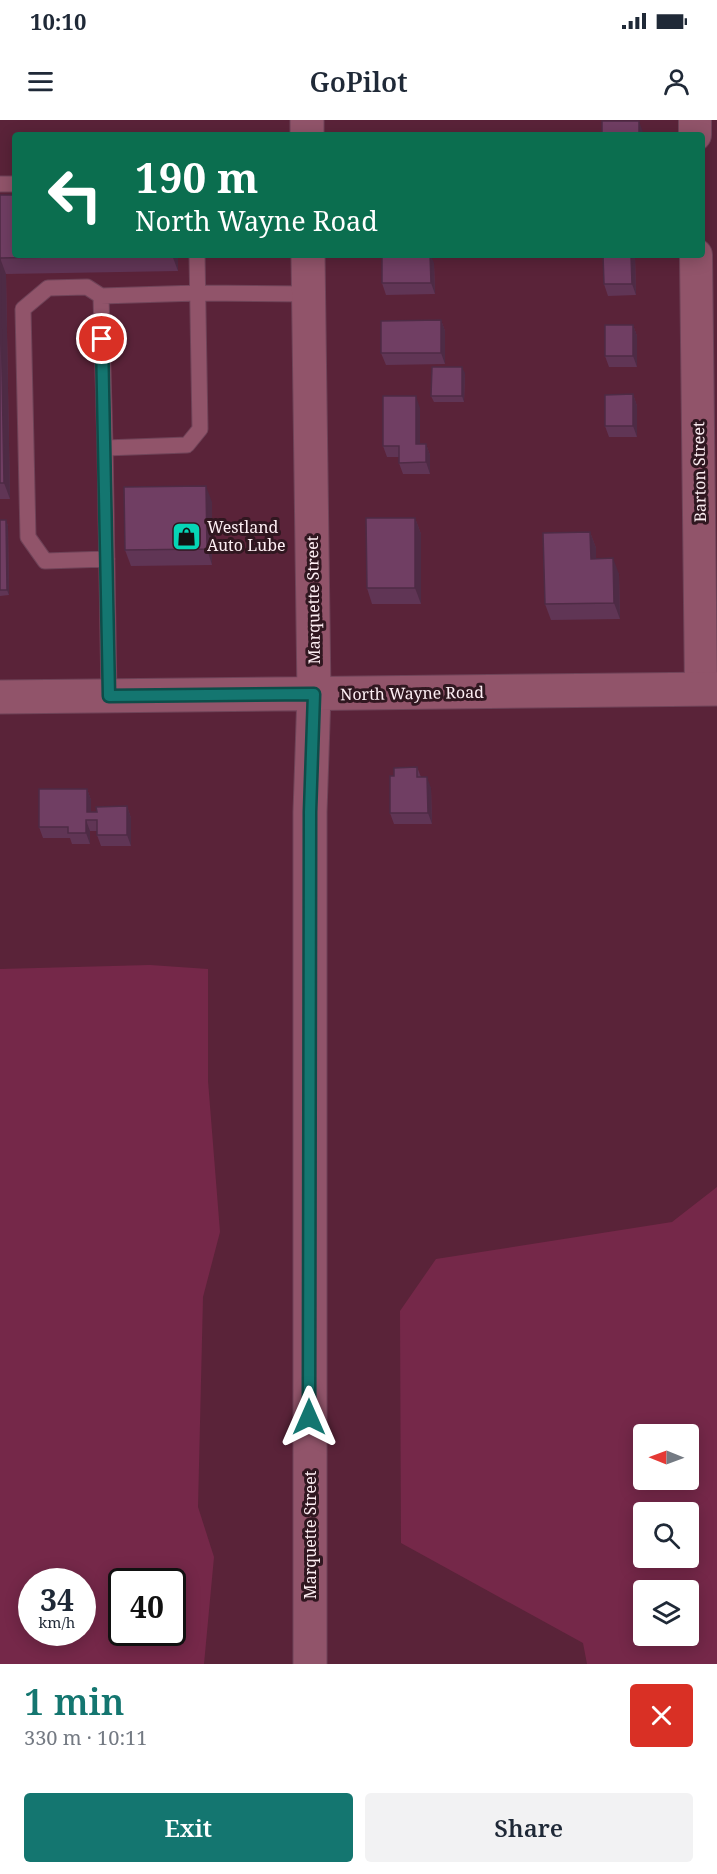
<!DOCTYPE html>
<html lang="en">
<head>
<meta charset="utf-8">
<style>
	:root { --surface:#fff; --page:#f2f2f3; --text:#1f2937; --muted:#747a83; --accent:#147670 }
	body { margin:0; font-family:"Noto Serif",serif; background:var(--page); color:var(--text); height:100vh; display:flex; flex-direction:column; font-size:22px; white-space:nowrap }
	* { box-sizing:border-box; margin:0 }
	p { font-size:20px; color:var(--muted) }
	.icon { flex:none; width:33px; height:33px; fill:none; stroke:currentColor; stroke-width:2; stroke-linecap:round; stroke-linejoin:round }
	.map { position:relative; height:1544px; overflow:hidden }
	.sheet { display:flex; flex-direction:column; background:var(--surface); flex:1 }
	.sheet>* { flex:none }
	.hud { position:absolute; left:12px; top:12px; width:693px; height:126px; border-radius:6px; box-shadow:0 3px 15px #0003; background:#0b6e4f; color:#fff; overflow:hidden }
	.needle { width:39px; rotate:271deg }
	.tools { position:absolute; left:633px; top:1304px; display:grid; gap:12px }
	.tools a { display:grid; place-items:center; width:66px; height:66px; border-radius:6px; background:var(--surface); box-shadow:0 3px 15px #0003; font-size:30px }
	.speed { position:absolute; left:18px; top:1448px; display:flex; gap:12px; font-size:30px; font-weight:700; text-align:center }
	.speed>* { display:grid; place-content:center; width:78px; height:78px; border-radius:50%; background:var(--surface); box-shadow:0 3px 15px #0003; line-height:1 }
	.speed small { font-size:15px; font-weight:400 }
	.speed .limit { border:3px solid #111; border-radius:9px; background:#fff; color:#111 }
	.pin { position:absolute; display:grid; place-items:center; width:51px; height:51px; color:#fff; margin:-26px; border:3px solid #fff; border-radius:50%; box-shadow:0 2px 6px #0007 }
	.me { position:absolute; width:66px; margin:-33px; rotate:0deg; stroke-linejoin:round; filter:drop-shadow(0 0 4px #0008) }
	.turn { display:flex; align-items:center; gap:21px; height:126px; padding:0 24px; font-size:27px }
	.turn .icon { width:78px; height:78px; stroke-width:2.5 }
	.turn b { display:block; font-size:42px; line-height:51px }
	.round { display:grid; place-items:center; flex:none; width:63px; height:63px; border-radius:6px; background:var(--page) }
	.overview { display:flex; align-items:center; justify-content:space-between; height:102px; padding:0 24px }
	h1 { font-size:36px; font-weight:600; line-height:45px; color:var(--accent) }
	.primary-button { display:flex; gap:12px; margin-top:auto; padding:12px 24px }
	.primary-button a { flex:1; height:69px; border-radius:6px; background:var(--accent); color:#fff; font-size:24px; font-weight:600; line-height:69px; text-align:center }
	.primary-button a+a { background:var(--page); color:var(--text) }
	.status { display:flex; justify-content:space-between; align-items:center; height:42px; padding:0 30px; background:var(--surface); direction:ltr }
	.status svg { height:16px; fill:currentColor }
	header { display:flex; justify-content:space-between; align-items:center; height:78px; padding:0 24px; background:var(--surface); font-size:27px; font-weight:600 }
	.map>svg:first-child { display:block }
</style>
</head>
<body>
<div class="status"><b>10:10</b><svg viewBox="0 0 49 12"><path d="M0 12V9h3v3zM5 12V6h3v6zM10 12V3h3v9zM15 12V0h3v12zM26 1h20v11H26zM47 4h2v5h-2z"/></svg></div>
<header><svg class="icon" aria-label="menu" viewBox="0 0 24 24"><path d="M4 6h16M4 12h16M4 18h16"/></svg>GoPilot<svg class="icon" aria-label="person" viewBox="0 0 24 24"><circle cx="12" cy="8" r="4"/><path d="M4 21q1-7 8-7t8 7"/></svg></header>
<div class="map">
<svg width="717" height="1544" viewBox="0 0 717 1544">
	<rect width="100%" height="100%" fill="#5a2339"/>
	<path fill="#752849" fill-rule="evenodd" d="M150,845L208,849V961L220,1112L203,1177L198,1387L214,1437L204,1544H0V849ZM32,1461H82V1512H32ZM122,1461H172V1512H122Z
		M717,1067V1544H587L583,1523L401,1423L400,1191L436,1139L672,1102ZM644,1314H688V1359H644ZM644,1392H688V1437H644ZM644,1470H688V1515H644Z"/>
	<g fill="none" stroke-linecap="round" stroke-linejoin="round">
		<defs>
			<path id="lane" d="M0,64H15
				M101,176L198,173L309,174
				M105,328L101,176L87,167L48,168L23,189L28,417L45,441L107,439
				M109,576L105,328L187,325L200,309L197,135"/>
			<path id="street" d="M695,0V15
				M696,135L701,569"/>
			<path id="secondary" d="M307,0V15
				M308,135L314,574L310,692V1544
				M0,577L717,569"/>
		</defs>
		<use href="#lane" stroke="#6f4358" stroke-width="17"/>
		<use href="#street" stroke="#6f4358" stroke-width="34"/>
		<use href="#secondary" stroke="#6f4358" stroke-width="35"/>
		<use href="#lane" stroke="#91546a" stroke-width="15"/>
		<use href="#street" stroke="#91546a" stroke-width="32"/>
		<use href="#secondary" stroke="#91546a" stroke-width="33"/>
	</g>
	<path fill="#603555" d="M0,75L178,135V151L6,154L10,379H0Z
		M635,135L636,175L608,176L604,164Z
		M434,143L435,174L386,175L382,163Z
		M441,200L445,211V244L386,245L381,233Z
		M633,205L637,216V247H609L605,236Z
		M465,253L464,282H434L431,276Z
		M633,274L637,286V317H609L605,306Z
		M420,288V324H426L430,335V354H403L399,343V337H387L383,326Z
		M212,382V445L131,446L125,430Z
		M415,398L421,414V484H372L367,468Z
		M0,400H6L8,406L9,475L0,476Z
		M590,412L596,428V438L619,454L620,499L551,500L545,484Z
		M417,647L421,657L431,668L432,704H394L390,693L394,656Z
		M87,669L91,680V692H97L127,686L131,698V726H101L97,715V711H90V724H72L70,718H43L39,707Z"/>
	<path fill="#4e2b45" d="M639,1L643,12V15H639Z
		M172,135H178V151Z
		M430,135H431L434,143L435,174L431,163Z
		M631,135H635L636,175L632,164Z
		M0,138L6,154L10,379L4,363Z
		M441,200L445,211V244L441,233Z
		M633,205L637,216V247L633,236Z
		M462,247L465,253L464,282L462,276Z
		M633,274L637,286V317L633,306Z
		M416,276L420,288V336L416,324Z
		M426,324L430,335V354L426,342Z
		M206,366L212,382V445L207,429Z
		M415,398L421,414V484L415,468Z
		M6,400L8,406L9,475L7,470Z
		M590,412L596,428V455L591,439Z
		M613,438L619,454L620,499L614,483Z
		M427,657L431,668L432,704L428,693Z
		M87,669L91,680V700L87,692Z
		M127,686L131,698V726L127,715Z
		M86,700L90,711V724L86,713Z"/>
	<path fill="#703e63" stroke="#4e2b45" stroke-width="1.5" d="M602,1H639V15H602Z
		M0,75H15V135H172L0,138L4,363H0Z
		M382,135H430L431,163H382Z
		M603,135H631L632,164H604Z
		M441,200V233H381V201Z
		M605,205H633V236H605Z
		M432,247H462V276H431Z
		M633,274V306H605V275Z
		M383,276H416V324H426V342L399,343V326H383Z
		M206,366L207,429L125,430L124,367Z
		M366,398H415V468H367Z
		M0,400H6L7,470H0Z
		M590,412L591,439L613,438L614,483L545,484L543,413Z
		M417,647V657H427L428,693H390V656H394V648Z
		M39,669H87V692H97L96,687L127,686V715H97V700H86V713H68V707H39Z"/>
	<g fill="none" stroke-linecap="round" stroke-linejoin="round">
		<defs>
			<path id="route" d="M102,219L109,576L314,574L310,692L309,1297"/>
		</defs>
		<use href="#route" stroke="#0d4d49" stroke-width="15"/>
		<use href="#route" stroke="#147670" stroke-width="10"/>
	</g>
	<defs>
		<symbol id="shop-square" viewBox="-11 -11 22 22"><rect x="-9" y="-9" width="18" height="18" rx="4" fill="#06d5b6" stroke="#301720"/><path d="M-5-2.5h2.3a2.7 3.5 0 0 1 5.4 0H5L5.5 6h-11ZM-1.5-2.5h3a1.5 2.3 0 0 0-3 0Z" fill="#111"/></symbol>
	</defs>
	<g fill-rule="evenodd">
		<use href="#shop-square" x="170" y="400" width="33" height="33"/>
	</g>
	<g text-anchor="middle" dominant-baseline="central" stroke-width="6" stroke-linejoin="round" paint-order="stroke">
		<g font-size="16" fill="#fdeef3" stroke="#301720">
			<text transform="translate(699 352) rotate(-91)">Barton Street</text>
			<text transform="translate(313 480) rotate(-91)">Marquette Street</text>
			<text transform="translate(412 573) rotate(-1)">North Wayne Road</text>
			<text transform="translate(310 1415) rotate(-90)">Marquette Street</text>
		</g>
		<g font-size="16" fill="#fdeef3" stroke="#301720" text-anchor="start">
			<text x="207" y="407">Westland<tspan x="207" dy="18">Auto Lube</tspan></text>
		</g>
	</g>
</svg>
<div class="tools">
<a><svg class="needle" viewBox="-14 -14 28 28"><path d="M0-13l5 13h-10z" fill="#e53935"/><path d="M0 13l5-13h-10z" fill="#747a83"/></svg></a>
<a><svg class="icon" aria-label="search" viewBox="0 0 24 24"><circle cx="10" cy="10" r="6"/><path d="M15 15l6 6"/></svg></a>
<a><svg class="icon" aria-label="layers" viewBox="0 0 24 24"><path d="M12 4l9 5-9 5-9-5zM3 14l9 5 9-5"/></svg></a>
</div>
<div class="speed"><div>34<small>km/h</small></div><div class="limit">40</div></div>
<div class="pin" style="left:102px;top:219px;background:#d93025"><svg class="icon" aria-label="arrive" viewBox="0 0 24 24"><path d="M6 21V4h12l-3 4 3 4H6"/></svg></div>
<svg class="me" style="left:309px;top:1297px" viewBox="-20 -20 40 40"><path d="M0-17L14 15 0 8-14 15z" fill="#147670" stroke="#fff" stroke-width="4"/></svg>
<div class="hud">
<div class="turn"><svg class="icon" aria-label="left" viewBox="0 0 24 24"><path d="M17 20v-9H6M10 6l-5 5 5 5"/></svg><div><b>190 m</b>North Wayne Road</div></div>
</div>
</div>
<section class="sheet">
<div class="overview"><div><h1>1 min</h1><p>330 m · 10:11</p></div><a class="round" style="background:#d93025;color:#fff"><svg class="icon" aria-label="close" viewBox="0 0 24 24"><path d="M6 6l12 12M18 6L6 18"/></svg></a></div>
<div class="primary-button"><a>Exit</a><a>Share</a></div>
</section>
</body>
</html>
